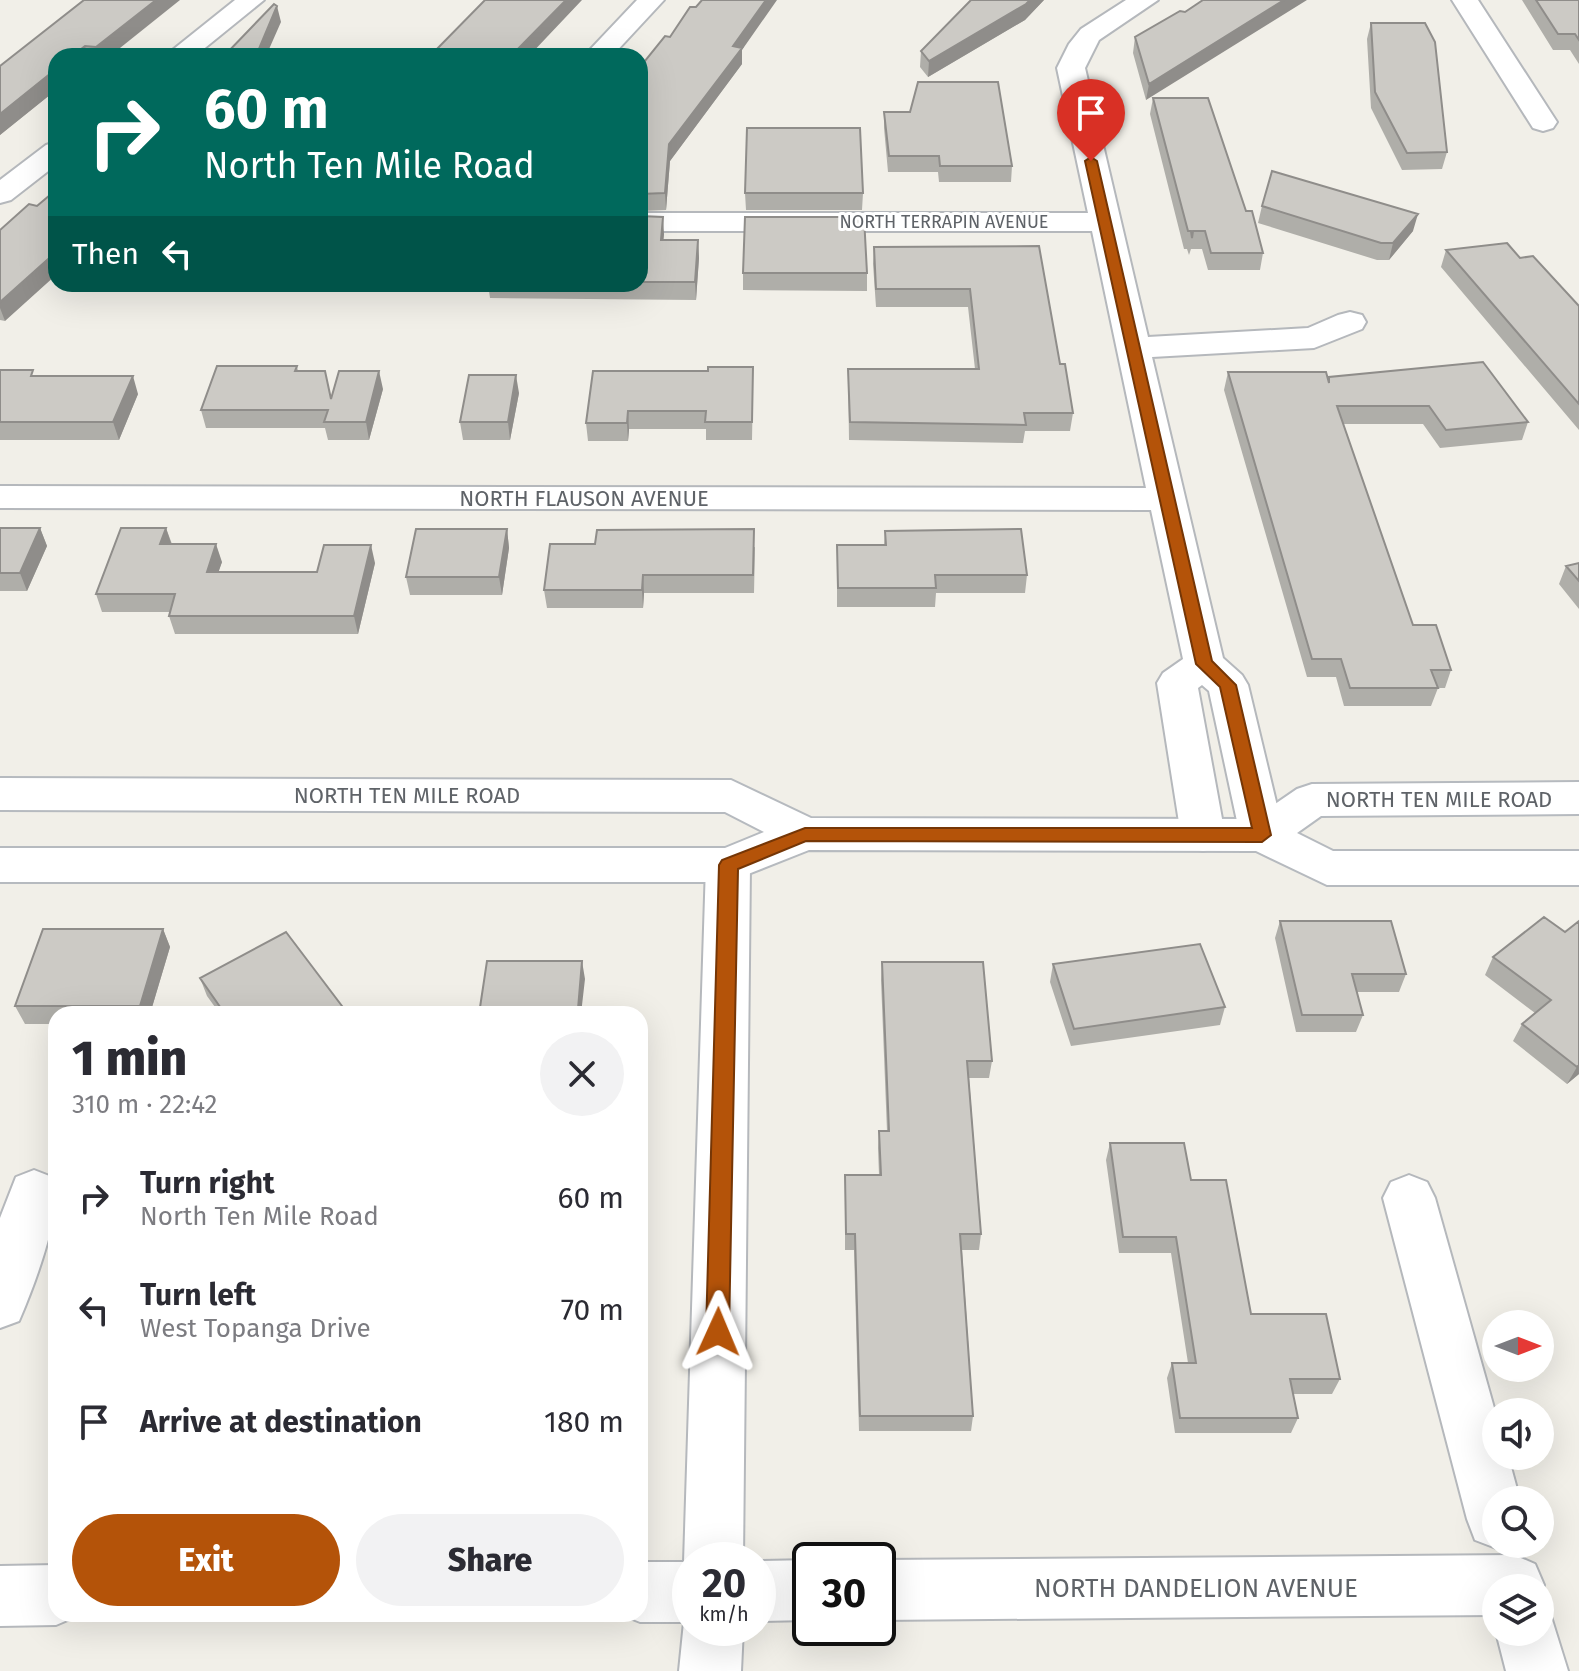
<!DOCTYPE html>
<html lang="en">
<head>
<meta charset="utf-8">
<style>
	:root { --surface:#fff; --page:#f2f2f3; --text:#2b2b33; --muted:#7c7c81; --accent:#b45309 }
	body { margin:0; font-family:"Fira Sans",sans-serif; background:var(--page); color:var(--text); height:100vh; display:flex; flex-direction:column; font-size:30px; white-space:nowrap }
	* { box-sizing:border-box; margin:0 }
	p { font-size:26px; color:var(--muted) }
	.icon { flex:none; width:44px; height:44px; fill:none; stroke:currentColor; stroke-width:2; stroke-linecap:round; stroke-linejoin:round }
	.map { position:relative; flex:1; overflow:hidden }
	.details { position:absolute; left:48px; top:1006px; width:600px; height:616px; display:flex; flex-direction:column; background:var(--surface); border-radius:24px; box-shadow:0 8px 32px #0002 }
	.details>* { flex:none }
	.banner { position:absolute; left:48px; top:48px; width:600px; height:244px; border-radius:24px; box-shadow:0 8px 32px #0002; background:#00695c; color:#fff; overflow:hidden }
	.needle { width:52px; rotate:90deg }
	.tools { position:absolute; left:1482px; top:1310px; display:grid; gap:16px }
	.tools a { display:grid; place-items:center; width:72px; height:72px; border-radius:50%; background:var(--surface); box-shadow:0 8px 32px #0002; font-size:40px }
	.speed { position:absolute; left:672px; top:1542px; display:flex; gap:16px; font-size:40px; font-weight:700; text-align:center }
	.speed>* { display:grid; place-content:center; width:104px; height:104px; border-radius:50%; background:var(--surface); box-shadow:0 8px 32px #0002; line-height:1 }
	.speed small { font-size:20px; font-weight:400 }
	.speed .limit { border:4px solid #111; border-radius:12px; background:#fff; color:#111 }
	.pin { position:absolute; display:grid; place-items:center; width:68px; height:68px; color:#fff; margin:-82px -34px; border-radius:50% 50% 50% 0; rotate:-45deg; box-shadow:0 0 8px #0007 }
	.pin .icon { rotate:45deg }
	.me { position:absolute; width:88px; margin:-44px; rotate:1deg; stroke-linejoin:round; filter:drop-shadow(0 0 6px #0008) }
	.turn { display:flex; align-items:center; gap:28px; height:168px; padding:0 24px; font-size:36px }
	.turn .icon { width:104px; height:104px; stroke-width:2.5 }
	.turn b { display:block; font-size:56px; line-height:68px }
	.then { display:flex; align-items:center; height:76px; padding:0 24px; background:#0003; gap:16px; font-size:30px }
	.round { display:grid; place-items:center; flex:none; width:84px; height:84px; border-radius:42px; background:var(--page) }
	.overview { display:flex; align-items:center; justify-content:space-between; height:136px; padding:0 24px }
	h1 { font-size:48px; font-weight:800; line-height:60px }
	.action { display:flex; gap:16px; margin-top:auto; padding:16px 24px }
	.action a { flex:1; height:92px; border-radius:48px; background:var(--accent); color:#fff; font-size:32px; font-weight:800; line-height:92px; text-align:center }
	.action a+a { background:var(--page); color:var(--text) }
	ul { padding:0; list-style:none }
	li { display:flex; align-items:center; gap:24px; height:112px; padding:0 24px }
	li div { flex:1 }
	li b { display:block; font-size:30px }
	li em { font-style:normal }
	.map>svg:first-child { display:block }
</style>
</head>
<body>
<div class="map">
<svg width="1579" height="1671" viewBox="0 0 1579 1671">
	<rect width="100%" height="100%" fill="#f1efe8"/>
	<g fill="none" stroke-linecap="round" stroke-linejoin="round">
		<defs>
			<path id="minor" d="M235,0H264L195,56H165Z
				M637,0H664L612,56H584Z
				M1126,0H1158L1099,40L1085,68L1148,337L1308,328L1338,315L1350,312L1362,315L1366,322L1362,329L1314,348L1152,357L1223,658L1242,675L1248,685L1284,835L1278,847L1262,851L1246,847L1240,835L1209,691L1202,685L1198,688L1225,835L1219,847L1203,851L1187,847L1181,835L1157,683L1163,673L1183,659L1151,510L0,508V486L1146,488L1092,231H640V213H1088L1057,68L1069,44L1081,29Z
				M1452,0H1478L1557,122L1553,128L1543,131L1533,128Z
				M56,142V165L11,200L0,203V180L46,145Z
				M728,848L744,853L750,865L743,1560H690V1628H743L741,1671H679L684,1622H640L620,1614H640V1562H684L706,865L712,853Z
				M34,1170L52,1177C66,1205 32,1291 19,1321L0,1328V1218L16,1177Z
				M1409,1175L1427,1182L1435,1198L1496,1415V1456H1508L1520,1500H1496V1544H1506L1496,1548L1475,1540L1467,1519L1383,1198L1391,1182Z
				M1514,1555L1535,1564L1544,1585L1540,1595V1588H1496V1615L878,1620V1560Z
				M811,1560L810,1620L758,1621V1561Z
				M56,1565V1614H78L77,1616L56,1625L0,1626V1566Z
				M1540,1607L1549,1610L1568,1671H1506L1496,1632H1540Z"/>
			<path id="secondary" d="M0,778L731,780L811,818L1253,819L1297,789L1312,784L1579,782V814L1321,816L1297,833L1333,851H1579V885H1327L1256,851L809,850L728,882H0V848H725L764,832L725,812L0,810Z"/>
		</defs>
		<use href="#minor" stroke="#b5b8bc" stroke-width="4"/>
		<use href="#secondary" stroke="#b6babf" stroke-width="4"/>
		<use href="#minor" fill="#fff" fill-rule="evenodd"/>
		<use href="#secondary" fill="#fff" fill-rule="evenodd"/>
	</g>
	<path fill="#afaea9" d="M84,0L110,56H56V90L0,135V66Z
		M971,0H1044L1025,20L928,77L920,67L921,51Z
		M1522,0H1579V64L1570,50H1553Z
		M1185,12L1146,100L1133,53L1135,37Z
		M1371,23L1447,152L1442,169L1402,170L1371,108L1367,39Z
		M670,37L742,50V64L670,161L666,210L640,211V67Z
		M1153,98L1246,211L1263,253L1260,270H1208L1202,249H1191L1189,255L1187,249H1184L1150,114Z
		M884,112H910L1012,166L1011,182H939L938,172H888L884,128Z
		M745,193H863L862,210H746Z
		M1262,206L1413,231L1389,260H1377L1258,223Z
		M640,216L664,234L663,240H698L699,258L696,300L490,298L488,284H640Z
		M0,230L5,321L0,320Z
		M1039,246L1060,364L1073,413L1070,431H1025L1023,443L849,440L848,369H975L968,307H876L873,264L874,247Z
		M1446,250L1520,258L1579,306V430L1441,267Z
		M743,273H867V291L743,290Z
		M297,366L298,371L331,399L383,389L369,440H328L325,428H206L201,410Z
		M0,370L35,376L138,394L119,440H0Z
		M593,371L753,385L752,440H706V429H629L628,441H588L586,423Z
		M1228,372L1328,380L1528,422L1522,440L1440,448L1423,424H1343L1413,625L1451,670L1445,688H1438L1431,706H1344L1336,677H1307L1224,390Z
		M519,393L510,440H463L460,422Z
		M0,528H40L47,546L27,591H0Z
		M166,528L172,544L222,562L218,572H317L375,563L358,634H175L169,616L170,612H102L96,594Z
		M507,529L509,548L502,595H410L406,577Z
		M885,531L1027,575L1025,593H936L935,607H837V545H884Z
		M755,547L754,593H644L643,608H547L544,590Z
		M1579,563V609L1559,584L1566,566Z
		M1280,921L1406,974L1399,992H1357L1363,1015L1356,1032H1296L1275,938Z
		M1579,921V1074L1567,1084L1513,1041L1522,1024L1535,1013L1485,975L1493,957L1565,932Z
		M163,929L170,947L150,1014H56V1024H25L15,1006Z
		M882,962L992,1061L989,1078H969L981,1234L979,1250H962L973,1416L971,1431H859L854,1250H845V1175H879L878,1148L879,1131H887L881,980Z
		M1053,964L1225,1007L1220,1025L1071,1046L1050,982Z
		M200,978L348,1014H220L207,996Z
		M1110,1143L1191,1180L1251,1314L1340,1379L1332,1394H1293L1298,1418L1291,1433H1175L1167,1378L1172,1363H1188L1171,1253H1119L1106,1160Z"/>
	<path fill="#8f8d8a" d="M156,0H180L110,56H99L96,47Z
		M566,0H582L529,56H511Z
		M766,0H777L742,50V64L670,161L666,210L665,193L669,144L733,46Z
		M1030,0H1044L1025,20L928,77L929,61Z
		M1284,0H1307L1146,100L1149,84Z
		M277,6L281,22L266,56H256Z
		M85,46L88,56H72Z
		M56,69V90L0,135V114Z
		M1418,214L1413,231L1389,260L1393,243Z
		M663,217L664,234L662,257L661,240Z
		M698,240L699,258L696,300L695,282Z
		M56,252V275L5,321L0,308V302Z
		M379,371L383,389L369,440L366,422Z
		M516,375L519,393L510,440L508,422Z
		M133,376L138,394L119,440L113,422Z
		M628,411L629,429L628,441L627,423Z
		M40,528L47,546L27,591L20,573Z
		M166,528L172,546L160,544Z
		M507,529L509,548L502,595L499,577Z
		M216,544L222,562L212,591L207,572Z
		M371,545L375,563L358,634L354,616Z
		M643,575L644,593L643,608L642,590Z
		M163,929L170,947L150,1014H143L140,1006Z
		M582,961L585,979L581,1014L578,1009Z
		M1579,1065V1074L1567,1084L1577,1067Z"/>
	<path fill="#cccac5" stroke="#8f8d8a" stroke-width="2" d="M84,0H156L96,47L85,46L72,56H56V69L0,114V66Z
		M485,0H566L511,56H430Z
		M702,0H766L733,46L742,48L669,144L665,193L640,194V67L665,36L670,37L690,7H696Z
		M971,0H1030L1026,4L929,61L921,51Z
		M1203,0H1284L1149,84L1135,37L1180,11L1185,12Z
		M1536,0H1579V40L1575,34H1558Z
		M274,4L277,6L256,56H224Z
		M1371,23H1425L1435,42L1447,152L1407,153L1375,92Z
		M918,82H998L1012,166H940L939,156H889L884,112H910Z
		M1153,98H1208L1246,211H1252L1263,253H1211L1205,231H1193L1192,238L1191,231H1188Z
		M747,128H860L863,193H745Z
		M1272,171L1418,214L1393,243H1381L1262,206Z
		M56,190V252L0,302V230L29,204L37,206Z
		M640,216L663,217L661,240H698L695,282H640Z
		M745,217H864L867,273H743Z
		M1507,243L1520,258L1533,256L1579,306V404L1446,250Z
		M1039,246L1060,364H1065L1073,413H1024L1026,425L850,422L848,369H979L970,289H876L874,247Z
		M1483,362L1528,422L1446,430L1429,406H1337L1413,625H1436L1451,670H1431L1438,688H1350L1341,659H1312L1228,372H1326L1329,383V377Z
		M217,366H297L295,371H325L331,399L339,371H379L366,422H324L328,410H201Z
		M708,367H753L752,422H705L706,411H628L627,423H586L593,371H708Z
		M0,370H33L31,376H133L113,422H0Z
		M469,375H516L508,422H460Z
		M0,528H40L20,573H0Z
		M121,528H166L160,544H216L207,572H317L324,545H371L354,616H169L175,594H96Z
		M416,529H507L499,577H406Z
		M754,529L753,575H643L642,590H544L550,544H595L597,530Z
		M1021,529L1027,575H935L936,588H838L837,545H886L885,531Z
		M1579,563V581L1566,566Z
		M1544,917L1565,932L1579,921V1065L1577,1067L1522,1024L1551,1000L1493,957Z
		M1280,921H1391L1406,974H1352L1363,1015H1302Z
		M43,929H163L140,1006H15Z
		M286,932L348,1014H225L200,978Z
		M1200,944L1225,1007L1074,1029L1053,964Z
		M487,961H582L578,1009H609L608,1014H479Z
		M882,962H983L992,1061H967L981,1234H960L973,1416H860L855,1234H846L845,1175H881L879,1131H889Z
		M1110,1143H1184L1191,1180H1226L1251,1314H1326L1340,1379H1290L1298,1418H1180L1172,1363H1196L1176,1237H1123Z"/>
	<path fill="#b45309" stroke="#753606" stroke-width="2" d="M1091,157L1097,161L1212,661L1236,685L1271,835L1262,842L806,841L738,869L729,1332L726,1339L718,1342L710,1339L706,1332L719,865L722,860L805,828H1252L1220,687L1196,664L1085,161Z"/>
	<g text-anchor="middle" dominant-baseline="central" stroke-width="6" stroke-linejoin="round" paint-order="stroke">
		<g font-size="18" fill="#5f6368" stroke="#fff">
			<text x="944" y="222">NORTH TERRAPIN AVENUE</text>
		</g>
		<g font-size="22" fill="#5f6368" stroke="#fff">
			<text x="584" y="498">NORTH FLAUSON AVENUE</text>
			<text x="407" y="795">NORTH TEN MILE ROAD</text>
			<text x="1439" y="799">NORTH TEN MILE ROAD</text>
		</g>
		<g font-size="26" fill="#5f6368" stroke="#fff">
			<text x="1196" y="1588">NORTH DANDELION AVENUE</text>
		</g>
	</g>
</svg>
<div class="tools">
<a><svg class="needle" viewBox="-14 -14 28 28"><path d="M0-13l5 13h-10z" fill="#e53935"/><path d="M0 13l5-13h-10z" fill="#7c7c81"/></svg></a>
<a><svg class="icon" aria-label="sound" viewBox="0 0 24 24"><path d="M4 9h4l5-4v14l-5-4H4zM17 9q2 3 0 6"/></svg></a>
<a><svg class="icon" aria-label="search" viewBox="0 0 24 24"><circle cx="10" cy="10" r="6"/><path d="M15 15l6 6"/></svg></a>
<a><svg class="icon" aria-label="layers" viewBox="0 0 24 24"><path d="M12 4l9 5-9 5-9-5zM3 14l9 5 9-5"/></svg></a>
</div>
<div class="speed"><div>20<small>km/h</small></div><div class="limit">30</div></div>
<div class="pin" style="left:1091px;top:161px;background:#d93025"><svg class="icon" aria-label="arrive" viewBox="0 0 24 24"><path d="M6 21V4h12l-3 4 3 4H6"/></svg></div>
<svg class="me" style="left:718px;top:1332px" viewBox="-20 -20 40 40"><path d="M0-17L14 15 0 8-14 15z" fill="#b45309" stroke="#fff" stroke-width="4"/></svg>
<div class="banner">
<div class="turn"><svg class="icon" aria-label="right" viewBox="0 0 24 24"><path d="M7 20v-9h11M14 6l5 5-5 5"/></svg><div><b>60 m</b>North Ten Mile Road</div></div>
<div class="then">Then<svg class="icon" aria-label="left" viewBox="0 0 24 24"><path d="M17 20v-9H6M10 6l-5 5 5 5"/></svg></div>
</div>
<section class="details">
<div class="overview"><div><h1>1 min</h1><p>310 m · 22:42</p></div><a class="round"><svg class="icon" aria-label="close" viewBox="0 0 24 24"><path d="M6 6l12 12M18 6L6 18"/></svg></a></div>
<ul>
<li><svg class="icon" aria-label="right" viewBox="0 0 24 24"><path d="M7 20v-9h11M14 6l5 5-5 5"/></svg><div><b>Turn right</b><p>North Ten Mile Road</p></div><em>60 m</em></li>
<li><svg class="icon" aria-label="left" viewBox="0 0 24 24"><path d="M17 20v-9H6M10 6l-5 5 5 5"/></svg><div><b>Turn left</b><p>West Topanga Drive</p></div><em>70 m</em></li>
<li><svg class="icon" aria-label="arrive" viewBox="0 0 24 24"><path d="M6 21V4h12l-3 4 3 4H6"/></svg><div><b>Arrive at destination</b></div><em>180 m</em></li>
</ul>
<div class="action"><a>Exit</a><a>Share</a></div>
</section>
</div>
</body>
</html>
